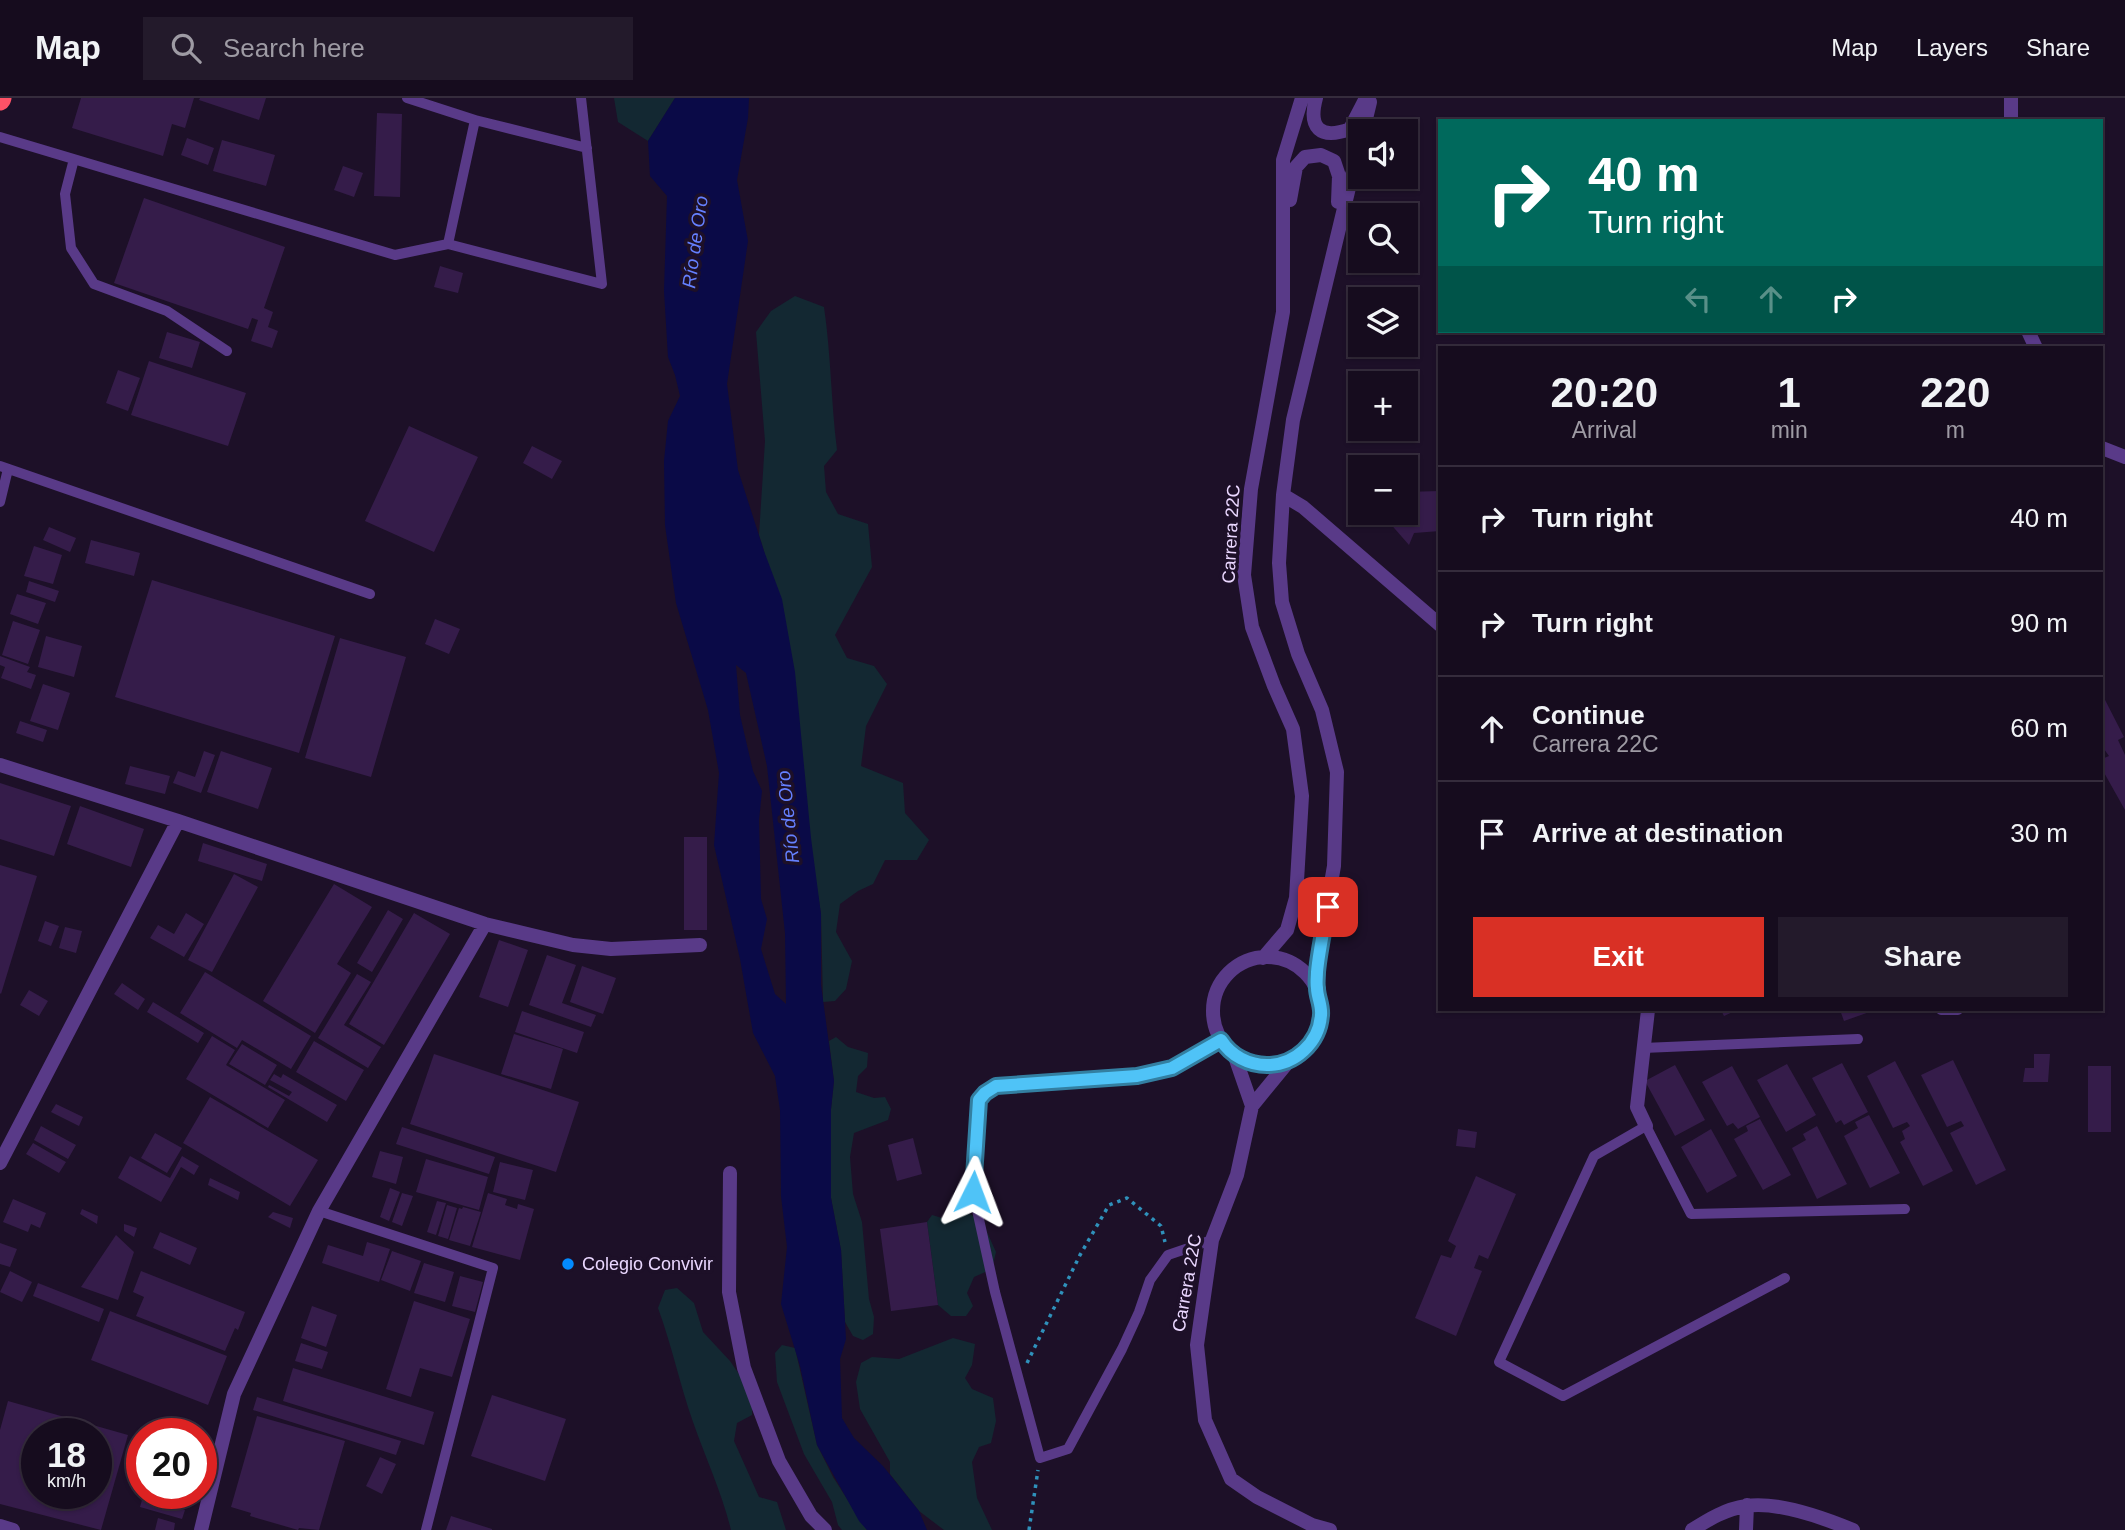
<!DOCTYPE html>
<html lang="en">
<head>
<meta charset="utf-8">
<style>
	:root { --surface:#160c1e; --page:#231a2b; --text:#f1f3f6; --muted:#9e9ba4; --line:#352c3c; --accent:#d93025 }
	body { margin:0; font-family:Arial,sans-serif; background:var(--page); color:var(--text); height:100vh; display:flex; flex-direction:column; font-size:26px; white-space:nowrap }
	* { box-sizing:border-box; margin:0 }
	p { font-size:23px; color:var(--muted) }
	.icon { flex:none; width:38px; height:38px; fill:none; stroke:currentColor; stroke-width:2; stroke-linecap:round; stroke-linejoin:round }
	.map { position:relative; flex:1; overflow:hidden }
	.drawer { position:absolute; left:1438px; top:248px; width:665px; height:665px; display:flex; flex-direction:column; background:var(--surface); border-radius:0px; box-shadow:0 2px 5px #0004,0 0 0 2px var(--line) }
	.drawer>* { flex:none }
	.banner { position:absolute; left:1438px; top:21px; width:665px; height:214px; border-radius:0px; box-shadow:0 2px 5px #0004,0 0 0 2px var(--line); background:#00695c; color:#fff; overflow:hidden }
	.buttons { position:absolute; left:1348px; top:21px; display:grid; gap:14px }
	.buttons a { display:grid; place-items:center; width:70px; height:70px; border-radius:0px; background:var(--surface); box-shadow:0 2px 5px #0004,0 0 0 2px var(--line); font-size:35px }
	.speed { position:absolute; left:21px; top:1320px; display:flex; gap:14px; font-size:35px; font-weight:700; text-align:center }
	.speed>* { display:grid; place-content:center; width:91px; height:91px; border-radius:50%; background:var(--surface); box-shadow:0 2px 5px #0004,0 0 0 2px var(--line); line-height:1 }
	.speed small { font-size:18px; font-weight:400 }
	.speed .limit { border:10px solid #d22; background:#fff; color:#111 }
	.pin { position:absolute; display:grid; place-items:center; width:60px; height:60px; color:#fff; margin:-30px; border-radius:14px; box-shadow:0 4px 10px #0006 }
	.me { position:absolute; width:77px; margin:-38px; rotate:3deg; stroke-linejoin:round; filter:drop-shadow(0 0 5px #0008) }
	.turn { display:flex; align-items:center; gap:24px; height:147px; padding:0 35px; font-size:32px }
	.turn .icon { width:91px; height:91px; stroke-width:2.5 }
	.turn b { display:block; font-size:49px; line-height:60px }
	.lanes { display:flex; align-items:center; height:66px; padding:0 35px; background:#0003; justify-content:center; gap:35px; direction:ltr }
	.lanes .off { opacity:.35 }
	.eta { display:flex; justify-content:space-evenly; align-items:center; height:119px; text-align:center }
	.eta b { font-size:42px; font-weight:800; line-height:49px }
	.button { display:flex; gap:14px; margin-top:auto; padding:14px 35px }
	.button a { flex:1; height:80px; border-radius:0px; background:var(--accent); color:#fff; font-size:28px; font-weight:800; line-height:80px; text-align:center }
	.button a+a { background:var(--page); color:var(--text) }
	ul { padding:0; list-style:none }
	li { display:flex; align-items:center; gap:21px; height:105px; padding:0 35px; border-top:2px solid var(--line) }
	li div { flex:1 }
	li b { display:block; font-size:26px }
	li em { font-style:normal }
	header { display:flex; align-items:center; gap:42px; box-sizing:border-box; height:98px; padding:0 35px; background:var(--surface); border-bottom:2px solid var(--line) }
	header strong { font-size:33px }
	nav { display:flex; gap:38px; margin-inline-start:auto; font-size:24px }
	.search { width:490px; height:63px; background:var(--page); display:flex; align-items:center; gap:18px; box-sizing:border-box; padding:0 24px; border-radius:0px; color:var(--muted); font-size:26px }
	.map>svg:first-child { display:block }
</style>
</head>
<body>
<header>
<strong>Map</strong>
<div class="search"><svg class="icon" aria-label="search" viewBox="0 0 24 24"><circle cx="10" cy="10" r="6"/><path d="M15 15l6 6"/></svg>Search here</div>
<nav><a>Map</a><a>Layers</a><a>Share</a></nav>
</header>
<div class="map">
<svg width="2125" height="1432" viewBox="0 0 2125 1432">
	<rect width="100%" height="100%" fill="#1d1028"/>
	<path fill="#132832" d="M614,0H675L648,43L618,24Z
		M795,198L824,209C831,256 831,304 837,352L824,368L826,394L838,416L868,426L872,469L835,537L847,560L874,568L887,586L866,628L861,668L903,685L905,715L929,742L917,762H885L873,786L858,793L840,806L836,834L852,863L846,891L835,903L823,904L821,816L764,453L759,437L765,343L756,234L771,213Z
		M836,939L848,949L868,955L867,969L858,978L856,994L874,1000L885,999L891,1011L888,1022L854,1035L850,1059L853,1096L862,1124L869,1201L874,1219L873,1236L863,1242L853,1238L845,1224L841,1152L831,1100V1011L834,983L829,943Z
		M966,1114L982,1123L996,1154L992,1171L974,1179L967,1195L973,1208L966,1218H951L938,1207L927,1124L932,1117L952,1123Z
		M677,1190L694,1205L703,1234L730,1263L752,1295V1317L737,1325L734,1343L759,1399L777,1404L786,1432H731C722,1395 706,1361 693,1324C680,1287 672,1248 658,1210L665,1192Z
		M953,1240L975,1246L972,1267L965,1280L972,1291L993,1300L996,1323L991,1345L979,1349L972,1364L977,1400L992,1432H944L919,1413L890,1376V1364L860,1311L856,1284L861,1265L872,1259L899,1261Z
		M782,1247L795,1250L817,1347L833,1379L867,1432H842L838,1427L832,1404L804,1356L777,1284L775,1255Z"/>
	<path fill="#0a0a47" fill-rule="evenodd" d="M675,0H749L748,20L737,82L748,143L727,286L738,372L764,453L782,501L795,574L811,740L821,816V887L834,983L831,1011V1100L841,1152L846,1241L840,1261L842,1320L854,1340L883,1368L919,1413L927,1432H867L859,1423L817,1347L800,1268L781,1206L787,1149L781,1098L780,1012L775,978L753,935L740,861L714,747L719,675L708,612L676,505L665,427L664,363L668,323L680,298L675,277L668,259L664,193L667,98L650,78L648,43ZM736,567L746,575L767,668L785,835L786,906L775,896L761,851L767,821L761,801L759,722L762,693L753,673L740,617Z"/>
	<path fill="#351c4a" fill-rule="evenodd" d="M81,0H194L185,30L172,26L163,58L72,30Z
		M200,0H266L259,22L199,2Z
		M377,15L402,16L400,99L374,98Z
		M187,40L214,50L208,67L181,57Z
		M222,42L275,57L266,88L213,73Z
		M343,68L363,75L354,99L334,92Z
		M144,100L285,149L264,210L273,214L268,229L278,233L272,250L251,243L258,222L252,220L248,231L114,185Z
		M440,168L463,175L458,195L434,189Z
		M167,234L200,244L192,270L159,260Z
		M149,263L246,295L228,348L131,317Z
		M118,272L140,280L128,313L106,305Z
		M409,328L478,359L434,454L365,423Z
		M532,348L562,363L552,381L523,365Z
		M1440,393V433L1414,435L1409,447L1381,415H1405V394Z
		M49,429L76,440L70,454L43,442Z
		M91,442L140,455L134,478L85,465Z
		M34,448L62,457L53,486L24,478Z
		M152,482L335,538L299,655L115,599Z
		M29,483L59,493L55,504L26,494Z
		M17,496L46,505L38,526L10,516Z
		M435,521L460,531L449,556L425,546Z
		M13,523L40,532L28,566L2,557Z
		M46,538L82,548L74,579L38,569Z
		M340,540L406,559L371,679L305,660Z
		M0,558L30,569L27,574L36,577L31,591L1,580L5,569L0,567Z
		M43,586L70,595L58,632L30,623Z
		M2102,596L2124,639L2118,642L2125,657V712L2102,671V661L2109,658L2104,651L2102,652Z
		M20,623L47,632L43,644L16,635Z
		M204,653L215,657L201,695L173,685L178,673L195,679Z
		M221,653L272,670L258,711L207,694Z
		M130,668L170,678L165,696L125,686Z
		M0,685L71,708L54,758L0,741Z
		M80,708L144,731L131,769L67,746Z
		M684,739H707V832H684Z
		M203,745L267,766L262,783L198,763Z
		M0,767L37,778L1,896L0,895Z
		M234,776L258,789L212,874L188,862Z
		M334,786L372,809L337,866L351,875L315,935L263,903Z
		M388,812L403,821L372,874L357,865Z
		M186,815L204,826L184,859L150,840L158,827L174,836Z
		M414,815L450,836L384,947L349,926Z
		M45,823L59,828L51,848L38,843Z
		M65,829L82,833L76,855L59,850Z
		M499,842L528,852L508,909L479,899Z
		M547,857L576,867L562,905L596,917L591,929L529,907Z
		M582,868L616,880L603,916L570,904Z
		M205,874L311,938L291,971L242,942L237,950L180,915Z
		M357,876L371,884L344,927L381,949L368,970L318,940Z
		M122,885L145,901L138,912L114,896Z
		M29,892L48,903L39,918L20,907Z
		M153,904L204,935L198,945L147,914Z
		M1721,912H1737L1724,918Z
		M1840,912H1875L1844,923Z
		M522,913L584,934L577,955L515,934Z
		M514,936L563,951L551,991L501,976Z
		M212,938L235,952L226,967L285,1002L268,1030L186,981Z
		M314,943L364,972L346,1003L296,974Z
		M242,946L277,967L265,987L229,966Z
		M434,956L579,1004L556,1074L410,1026Z
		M2034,956H2050L2048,984H2023L2025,970H2034Z
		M1953,962L2006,1072L1976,1087L1950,1035L1964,1028L1961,1023L1947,1029L1921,977Z
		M1895,963L1953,1073L1923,1088L1900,1044L1905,1041L1902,1033L1910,1028L1907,1024L1893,1030L1867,978Z
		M1842,965L1868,1014L1844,1027L1841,1022L1836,1025L1812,980Z
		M1787,966L1816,1017L1786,1034L1757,982Z
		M1675,967L1705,1022L1675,1038L1645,983Z
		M1732,968L1760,1019L1738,1031L1733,1025L1727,1028L1702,984Z
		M2088,968H2111V1034H2088Z
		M274,976L281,980L283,976L337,1007L327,1024L268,989L269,987L289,998L292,994L270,982Z
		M210,999L318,1062L290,1108L183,1045Z
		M56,1006L83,1019L79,1028L51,1014Z
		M1869,1017L1900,1075L1870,1090L1844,1038L1858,1030L1855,1024Z
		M1760,1021L1791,1077L1763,1092L1734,1041L1748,1033L1746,1028Z
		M41,1028L76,1047L68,1061L34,1042Z
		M1817,1028L1847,1086L1817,1101L1792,1050L1806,1042L1803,1036Z
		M402,1029L495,1059L489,1076L396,1046Z
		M1458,1031L1477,1034L1475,1050L1456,1048Z
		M1711,1031L1737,1078L1707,1095L1681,1049Z
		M155,1035L182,1050L167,1075L141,1060Z
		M913,1040L922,1076L897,1083L888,1047Z
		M33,1045L66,1064L59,1075L26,1056Z
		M380,1053L403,1059L396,1086L372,1079Z
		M130,1058L170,1080L182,1058L199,1068L194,1077L181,1069L161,1104L118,1080Z
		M426,1061L488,1079L479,1112L416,1094Z
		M500,1064L533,1072L525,1102L493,1094Z
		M1476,1078L1516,1096L1488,1161L1479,1157L1474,1170L1482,1173L1456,1238L1415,1220L1441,1157L1451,1160L1456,1148L1448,1143Z
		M210,1080L240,1094L238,1102L208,1087Z
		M390,1090L400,1094L389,1123L380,1119Z
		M402,1095L413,1098L402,1128L392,1124Z
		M488,1095L507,1101L505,1107L517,1111L518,1106L534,1111L520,1162L472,1149Z
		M13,1101L46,1115L40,1130L31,1126L28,1134L3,1124Z
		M437,1103L446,1105L436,1137L427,1134Z
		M447,1107L457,1110L448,1141L438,1138Z
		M463,1109L481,1114L470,1148L449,1142L459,1110L462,1111Z
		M82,1111L98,1118L97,1126L80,1116Z
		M273,1114L293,1120L290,1130L268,1119Z
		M927,1124L938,1207L891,1213L880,1131Z
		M124,1126L137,1130L134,1139L124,1133Z
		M160,1134L197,1150L190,1167L153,1150Z
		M116,1137L134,1154L118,1202L81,1189Z
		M367,1144L390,1151L379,1184L322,1165L328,1147L363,1158Z
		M0,1145L17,1151L10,1169L0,1166Z
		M392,1153L421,1163L410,1193L381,1182Z
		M424,1165L454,1174L445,1204L414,1195Z
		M10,1173L32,1184L22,1204L0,1194Z
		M141,1173L245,1214L238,1232L235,1230L225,1253L136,1218L144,1199L133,1194Z
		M460,1178L483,1184L475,1214L452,1208Z
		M38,1185L104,1211L99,1224L33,1198Z
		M414,1203L470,1221L452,1279L420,1270L411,1299L386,1291Z
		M312,1208L337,1217L326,1249L301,1240Z
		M110,1213L227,1258L208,1307L91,1262Z
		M301,1245L328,1254L322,1271L295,1263Z
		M293,1270L434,1314L424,1347L283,1303Z
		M492,1297L566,1321L545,1383L471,1358Z
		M257,1299L401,1343L396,1357L253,1312Z
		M8,1303L128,1337L101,1432L0,1406V1332ZM37,1335H96V1395H37Z
		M257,1318L345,1343L319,1432L299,1430L298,1432L250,1418L251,1415L231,1409Z
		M133,1340L142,1343V1360L128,1355Z
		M380,1359L396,1366L382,1396L366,1388Z
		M144,1395H153L151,1402L185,1412L182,1421L140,1409Z
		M451,1418L492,1431V1432H446Z
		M158,1420L175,1425L174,1432H155Z"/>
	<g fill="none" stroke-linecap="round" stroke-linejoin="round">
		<path stroke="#2f91bb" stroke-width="3.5" stroke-dasharray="3.5 5" stroke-linecap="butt" d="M1027,1265L1080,1157L1109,1107L1127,1100L1161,1128L1165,1144
			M1029,1432L1038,1372"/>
		<path stroke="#593a88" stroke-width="10" d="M407,0L475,22L448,146
			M475,22L587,50
			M0,39L395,157L448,146L602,186L581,0
			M74,61L65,96L71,150L94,186L167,213L227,253
			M0,368L370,496
			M0,404L8,371
			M1941,912H1958
			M1643,950L1858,941
			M319,1113L493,1170L426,1432
			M1212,1142L1168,1157L1150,1182L1139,1214L1122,1251L1068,1351L1040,1360L995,1194L973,1094L979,1002L985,995L996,988L1137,978L1172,970L1221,942
			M1785,1180L1563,1298L1499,1264L1594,1058L1646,1028L1691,1116L1905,1111"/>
		<path stroke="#593a88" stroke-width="14" d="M1316,0C1308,30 1320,42 1350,31L1366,0
			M2011,0V23
			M1363,33L1370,4
			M1290,102L1296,69L1305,59L1321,57L1334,63L1339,78L1338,104
			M2028,233L2036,250
			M2102,350L2125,359
			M1283,397L1303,409L1440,527
			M0,667L178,723L485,826L573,847L611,851L700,847
			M1213 913a54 54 0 1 1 108 0a54 54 0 1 1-108 0Z
			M1263,860L1287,832L1296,800L1302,698L1293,631L1274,588L1252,529L1244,477L1251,391L1283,214V62L1302,0
			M1316,890L1318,859L1334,768L1337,674L1322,612L1298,556L1282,504L1279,465L1283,397L1293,322L1360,44
			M1234,956L1252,1008
			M1288,964L1252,1008L1237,1077L1212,1142L1197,1247L1205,1322L1231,1381L1257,1399L1312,1427L1330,1432
			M1646,1028L1637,1009L1648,912
			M0,1065L178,723
			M730,1075L729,1194L744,1270L779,1363L811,1418L825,1432
			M0,1428L13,1432
			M201,1432L234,1296L319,1113L485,826
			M1692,1432C1709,1421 1726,1411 1746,1408C1778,1403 1824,1420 1853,1432
			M1746,1432L1747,1407"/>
		<path stroke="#ff5267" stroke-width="21" d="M0,2L1,0"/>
	</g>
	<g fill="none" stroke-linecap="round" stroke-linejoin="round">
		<defs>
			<path id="route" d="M973,1094L979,1002L985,995L996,988L1137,978L1172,970L1221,942C1231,958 1249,967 1267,967C1295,967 1319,945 1321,917C1322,907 1317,899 1317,890C1316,885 1317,879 1317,874C1319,852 1324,831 1328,809"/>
		</defs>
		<use href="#route" stroke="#337fa1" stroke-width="18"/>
		<use href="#route" stroke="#4fc3f7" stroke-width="12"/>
	</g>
	<circle fill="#038bff" stroke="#1d1028" stroke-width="2.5" cx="568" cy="1166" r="7"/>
	<g text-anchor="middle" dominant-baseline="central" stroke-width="7" stroke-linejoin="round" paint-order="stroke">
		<g font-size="18" fill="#ead7ff" stroke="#1d1028">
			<text transform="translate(1231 436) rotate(-87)">Carrera 22C</text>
			<text transform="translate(1187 1185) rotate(-80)">Carrera 22C</text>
		</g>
		<g font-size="18" fill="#ead7ff" stroke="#1d1028" text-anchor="start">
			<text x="582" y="1166">Colegio Convivir</text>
		</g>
		<g font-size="19" font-style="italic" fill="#6580ff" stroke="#1d1028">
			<text transform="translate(695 144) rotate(-82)">Río de Oro</text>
			<text transform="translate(788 719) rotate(-96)">Río de Oro</text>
		</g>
	</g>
</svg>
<div class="buttons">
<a><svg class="icon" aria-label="sound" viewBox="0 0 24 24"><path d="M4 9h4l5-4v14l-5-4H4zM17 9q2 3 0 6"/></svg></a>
<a><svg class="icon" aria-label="search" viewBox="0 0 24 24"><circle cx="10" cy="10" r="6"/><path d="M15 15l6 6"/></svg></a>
<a><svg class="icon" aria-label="layers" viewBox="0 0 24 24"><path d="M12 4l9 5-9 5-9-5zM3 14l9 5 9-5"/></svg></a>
<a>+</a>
<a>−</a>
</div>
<div class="speed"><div>18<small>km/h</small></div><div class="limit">20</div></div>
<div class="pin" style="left:1328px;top:809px;background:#d93025"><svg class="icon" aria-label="arrive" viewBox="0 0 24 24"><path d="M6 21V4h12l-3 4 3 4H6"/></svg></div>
<svg class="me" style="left:973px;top:1094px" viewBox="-20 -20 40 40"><path d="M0-17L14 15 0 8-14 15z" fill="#4fc3f7" stroke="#fff" stroke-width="4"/></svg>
<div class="banner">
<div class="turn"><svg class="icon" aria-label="right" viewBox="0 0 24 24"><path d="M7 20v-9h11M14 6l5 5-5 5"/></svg><div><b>40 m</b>Turn right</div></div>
<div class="lanes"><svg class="icon off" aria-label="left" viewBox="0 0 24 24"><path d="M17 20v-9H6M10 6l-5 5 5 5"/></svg><svg class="icon off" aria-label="ahead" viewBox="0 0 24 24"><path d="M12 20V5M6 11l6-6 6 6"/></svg><svg class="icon" aria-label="right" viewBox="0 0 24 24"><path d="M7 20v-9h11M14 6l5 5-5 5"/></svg></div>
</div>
<section class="drawer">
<div class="eta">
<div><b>20:20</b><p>Arrival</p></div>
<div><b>1</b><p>min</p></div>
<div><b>220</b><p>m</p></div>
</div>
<ul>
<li><svg class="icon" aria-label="right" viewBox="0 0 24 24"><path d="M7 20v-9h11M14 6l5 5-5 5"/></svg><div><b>Turn right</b></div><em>40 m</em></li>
<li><svg class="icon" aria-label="right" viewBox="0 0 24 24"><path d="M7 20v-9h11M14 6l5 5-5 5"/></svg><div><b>Turn right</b></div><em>90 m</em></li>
<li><svg class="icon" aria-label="ahead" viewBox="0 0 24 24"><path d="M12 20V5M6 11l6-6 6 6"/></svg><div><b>Continue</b><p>Carrera 22C</p></div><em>60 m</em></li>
<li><svg class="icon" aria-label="arrive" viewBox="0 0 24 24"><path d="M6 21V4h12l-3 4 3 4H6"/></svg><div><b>Arrive at destination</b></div><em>30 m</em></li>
</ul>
<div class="button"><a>Exit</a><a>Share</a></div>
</section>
</div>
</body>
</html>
